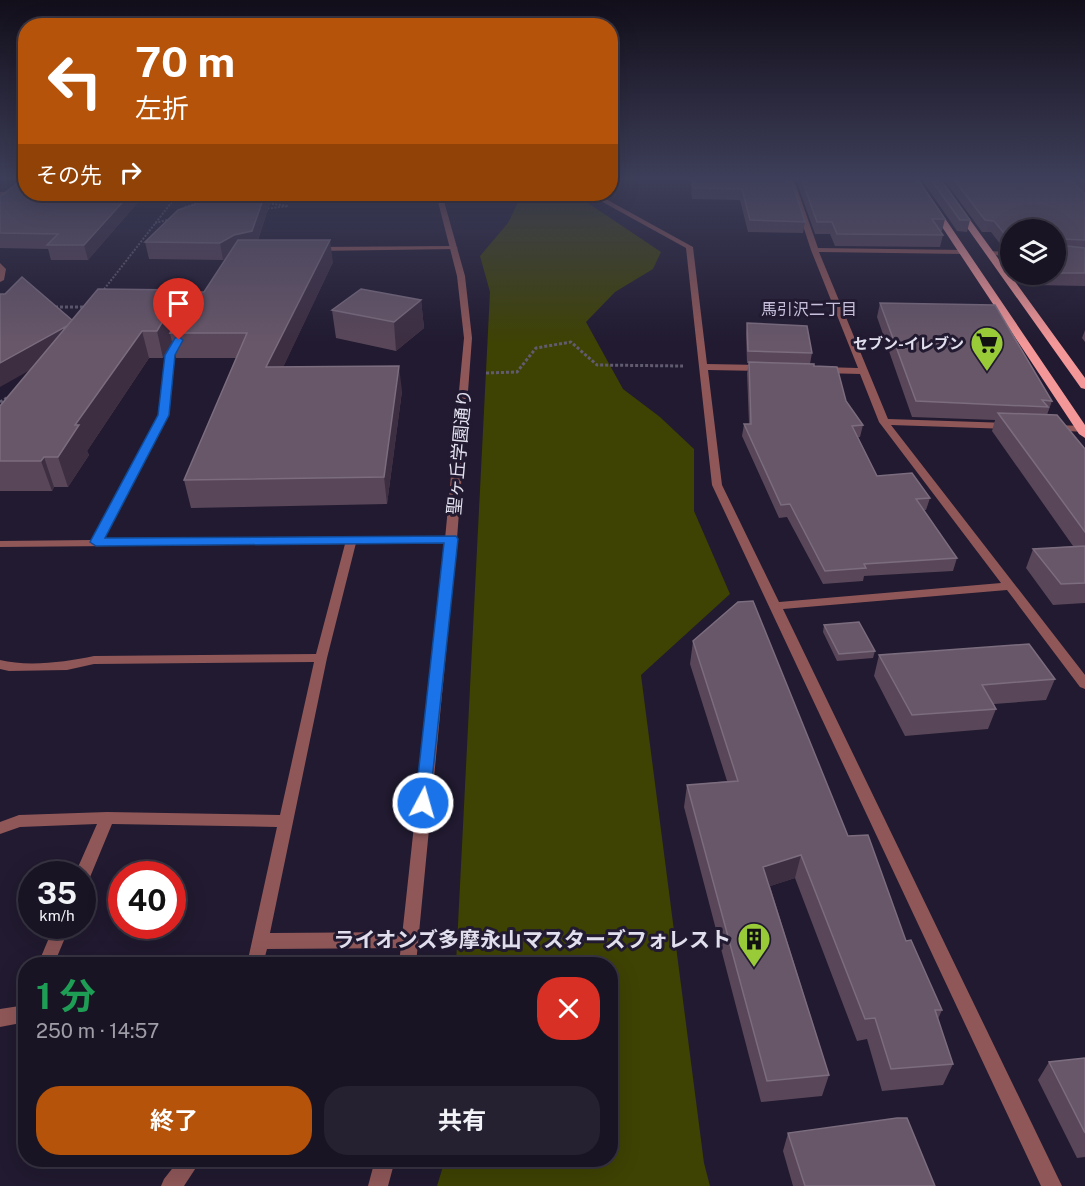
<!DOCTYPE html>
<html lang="ja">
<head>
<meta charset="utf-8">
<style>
	:root { --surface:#191424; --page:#262131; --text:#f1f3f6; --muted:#9f9ea6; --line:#373341; --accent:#b45309 }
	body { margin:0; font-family:"Public Sans","Noto Sans JP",sans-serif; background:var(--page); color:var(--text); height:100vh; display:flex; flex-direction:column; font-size:22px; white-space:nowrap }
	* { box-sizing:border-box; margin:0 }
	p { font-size:20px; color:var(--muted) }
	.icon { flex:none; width:33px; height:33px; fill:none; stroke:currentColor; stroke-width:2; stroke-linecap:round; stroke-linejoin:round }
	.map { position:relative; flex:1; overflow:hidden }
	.side { position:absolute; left:18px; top:957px; width:600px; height:210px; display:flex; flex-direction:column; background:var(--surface); border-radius:24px; box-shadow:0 6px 24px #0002,0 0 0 2px var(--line) }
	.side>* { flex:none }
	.hud { position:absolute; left:18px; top:18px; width:600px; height:183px; border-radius:24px; box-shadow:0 6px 24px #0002,0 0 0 2px var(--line); background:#b45309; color:#fff; overflow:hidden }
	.controls { position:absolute; left:1000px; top:219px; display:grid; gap:12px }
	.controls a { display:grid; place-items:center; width:66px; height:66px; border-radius:50%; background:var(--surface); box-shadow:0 6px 24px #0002,0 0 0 2px var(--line); font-size:30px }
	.speed { position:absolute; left:18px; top:861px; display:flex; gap:12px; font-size:30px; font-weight:700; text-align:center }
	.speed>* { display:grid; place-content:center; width:78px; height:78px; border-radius:50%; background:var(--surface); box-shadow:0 6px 24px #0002,0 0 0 2px var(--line); line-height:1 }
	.speed small { font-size:15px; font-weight:400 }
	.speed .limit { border:9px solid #d22; background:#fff; color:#111 }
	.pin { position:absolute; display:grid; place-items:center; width:51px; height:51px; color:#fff; margin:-62px -26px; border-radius:50% 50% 50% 0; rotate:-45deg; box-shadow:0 0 6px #0007 }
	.pin .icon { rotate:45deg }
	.me { position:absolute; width:66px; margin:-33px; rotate:6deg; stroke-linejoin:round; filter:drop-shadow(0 0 4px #0008) }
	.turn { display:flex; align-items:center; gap:21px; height:126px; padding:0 18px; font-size:27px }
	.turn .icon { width:78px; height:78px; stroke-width:2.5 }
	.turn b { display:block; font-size:42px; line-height:51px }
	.then { display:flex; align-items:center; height:57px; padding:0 18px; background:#0003; gap:12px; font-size:22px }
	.round { display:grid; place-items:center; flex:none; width:63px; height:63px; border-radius:24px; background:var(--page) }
	.head { display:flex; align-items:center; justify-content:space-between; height:102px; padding:0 18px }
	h1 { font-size:36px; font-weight:700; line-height:45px; color:#1e9e55 }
	.button { display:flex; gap:12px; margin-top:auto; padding:12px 18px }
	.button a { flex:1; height:69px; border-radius:24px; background:var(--accent); color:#fff; font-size:24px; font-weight:700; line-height:69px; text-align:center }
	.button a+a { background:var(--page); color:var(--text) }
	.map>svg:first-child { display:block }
</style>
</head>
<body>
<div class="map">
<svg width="1085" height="1186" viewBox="0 0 1085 1186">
	<rect width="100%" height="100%" fill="#211a30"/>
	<path fill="#3e4203" d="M522,194H582V199L661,252L653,269L615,292L586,322L623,389L660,417L694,449V511L730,594L641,675L704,1163L710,1186H437L445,1160H610V964H456L490,292L480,256L508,223Z"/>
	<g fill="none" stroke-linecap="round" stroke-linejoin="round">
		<path stroke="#615b6f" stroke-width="2" stroke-dasharray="2 1.5" stroke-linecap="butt" d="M264,209L288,206L267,203
			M180,212L184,207L199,203
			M155,223L171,219
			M102,292L178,194"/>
		<path stroke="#615b6f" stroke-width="3" stroke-dasharray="3 2" stroke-linecap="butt" d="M55,307H86
			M486,373L517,372L536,348L571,342L597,365L683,366
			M0,402L10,396"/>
		<path fill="#8f5758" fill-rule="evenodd" d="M787,177H793L818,248L964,250L968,252L964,254L819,252L888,419L1009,423L1014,426L1009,429L891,425L1085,675V689L1080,687L1007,590L783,609L1062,1186H1041L712,485L686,248L599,200L597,194H603L604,198L693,247L707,364L762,365L766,368L762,371L708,370L722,485L779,602L1001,583L879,422L860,374L822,373L818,370L822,367L858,368L811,250Z
			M454,246L458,248L456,249L315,251L311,249L315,247Z
			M987,251L1011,252V256L990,255H987Z
			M0,263L6,269L4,280L0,282Z
			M178,333L185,335L174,355L168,415L103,539L451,536L457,539L451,542L356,543L327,658L270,933L409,932L415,935L417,940L415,945L409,948L267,949L263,964H247L277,827L112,824L88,882L82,884V874H75L97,824L20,827L0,834V822L19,815L107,812L280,815L314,662L94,664L67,670L9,671L0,669V660C28,667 66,662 94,656L316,654L345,544L0,547V541L92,540L158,415L166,355Z
			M1053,425L1085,426V432L1050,430L1048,428Z
			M54,926H70L54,964H38Z
			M26,1005V1022L0,1027V1009Z
			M179,1160H201L184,1186H161L164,1179Z"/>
		<path fill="#8f5758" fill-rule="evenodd" d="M26,191V194H28L0,196V192Z
			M436,194H442L465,276L472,338L457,539L416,964H399L445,539L464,338L457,276Z
			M375,1160H395L388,1186H368Z"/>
		<path fill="#f39798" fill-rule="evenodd" d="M909,177H917L1085,425V438L1079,434Z
			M931,177H939L1085,378V389L1081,388Z"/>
	</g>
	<path fill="#594659" d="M690,177H790L805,222L803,233L748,232L740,200L692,199Z
		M795,177H916L945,219L942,231H940L943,235L940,247L835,246L830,234H815Z
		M920,177H939L970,220L967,232L957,231Z
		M942,177H1085V286L1034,285L1026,274H1056V230H1011V250L1004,249L991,232H982Z
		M25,182L26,194H145L88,260H51L48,249L0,248V197Z
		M202,194H273L258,240L333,262L283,367L402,391L387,504L191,508L184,480L236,358H176L172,342L163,358H149L87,451L89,455L68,487H54L52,491H0V406L72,320L185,308L204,292L226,259L223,260L149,259L145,242L194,205Z
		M421,300L424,328L396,351L336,338L332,310Z
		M880,303L1052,401L1047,415L1085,449V603L1053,605L1026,568L1033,549L1073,546L992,431L995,420L912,417L877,317Z
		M747,323L812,353L810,364L814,366L846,401L863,425L860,437H858L877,476L930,498L926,510H924L957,558L953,571L864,576L863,581L823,584L787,517L779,518L742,436L744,424H749L747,373L749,363H747L746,334Z
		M1085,330V342L1082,338Z
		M824,625L875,651L873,658L837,661L823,632Z
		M693,641L848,836L942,1010L938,1019L953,1064L943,1085L882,1091L867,1039L857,1041L795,878L770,886L829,1075L822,1096L761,1102L684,807L687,785L727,781L690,664Z
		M879,655L1055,679L1046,700L994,704L996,709L988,729L905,736L874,676Z
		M1085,1058V1157L1077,1158L1038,1080L1049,1062Z
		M788,1133L935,1186H793L783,1151Z"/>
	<path fill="#3d2e42" d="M28,194H48L32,208L28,199Z
		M130,194H145L88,260L84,245Z
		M265,194H273L255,248L238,252L223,260L220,243Z
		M330,240L333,262L271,393L266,367Z
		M181,290L186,315L170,333L172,342L163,358L157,331Z
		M421,300L424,328L396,351L394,322Z
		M74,322L80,342L0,387V363Z
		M142,331L149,358L87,451L89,455L68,487L58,457L75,425Z
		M399,366L402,391L387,504L384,477Z
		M44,457L54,487L52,491L41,461Z
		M801,855L795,878L758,890L763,867Z"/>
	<path fill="#685769" stroke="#7b6c7e" stroke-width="1.5" d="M24,177H26V194H29H28V199H35L42,194H130L84,245H47L58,234L0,233V197L17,183L25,182Z
		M692,177H790L805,222L750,220L742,189L693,188Z
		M801,177H916L945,219H932L943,235L837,234L832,222H817Z
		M929,177H939L970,220H960Z
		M952,177H1066L1085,194V202H1083L1085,203V240L1060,239L1058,245L1085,248V273H1056V230H1011V238L1007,237L994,221L985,220Z
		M1078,177H1085V183Z
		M202,194H265L252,231L234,235L220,243L145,242L178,210L194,205Z
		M238,240H330L266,367L399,366L384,477L184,480L247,333H170L194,292H204Z
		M22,277L72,320L67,326L0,363V294H5Z
		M98,289L181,290L157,331H142L75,425H79L58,457H44L41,461H0V406Z
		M361,289L421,300L394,322L332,310Z
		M880,303L995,305L1052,401L1042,400L1048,407L916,401Z
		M747,323L807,326L812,353L748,351Z
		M749,362L814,364V366L837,367L846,401L863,425L852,426L877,476L912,473L930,498L916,499L957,558L864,564L866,568L825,571L790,504L781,505L744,424H751Z
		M998,413L1057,415L1085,449V532Z
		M1085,546V583L1061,584L1033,549Z
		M753,601L848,836L868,835L906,941L911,940L942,1010H935L953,1064L891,1069L875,1018L865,1019L801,855L763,867L829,1075L767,1081L687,785L738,781L693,641L738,602Z
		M859,622L875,651L839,654L824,625Z
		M1029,644L1055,679L982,685L996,709L912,715L879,655Z
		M1085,1058V1133L1049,1062Z
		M897,1118H907L935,1186H805L788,1133Z"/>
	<linearGradient id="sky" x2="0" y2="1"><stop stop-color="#120e1a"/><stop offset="0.52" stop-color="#3d3e59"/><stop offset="1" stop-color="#3d3e59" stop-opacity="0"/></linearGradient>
	<rect width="1085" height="343" fill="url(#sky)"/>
	<path fill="#1a73e8" stroke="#114b97" stroke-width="1.5" d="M179,337L183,340L175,355L169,415L105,538L456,536L458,539L429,808H417L415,803L444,543L96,546L90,542L158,415L165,355L175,338Z"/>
	<defs>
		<symbol id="supermarket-pin" viewBox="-11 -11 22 30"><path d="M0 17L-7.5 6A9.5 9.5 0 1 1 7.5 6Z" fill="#98cb37" stroke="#211a30"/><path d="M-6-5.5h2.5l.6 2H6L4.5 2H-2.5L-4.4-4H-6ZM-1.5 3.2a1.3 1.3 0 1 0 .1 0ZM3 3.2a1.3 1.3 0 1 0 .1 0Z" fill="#111"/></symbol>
		<symbol id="building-pin" viewBox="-11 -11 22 30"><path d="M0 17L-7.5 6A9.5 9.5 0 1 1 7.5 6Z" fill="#98cb37" stroke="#211a30"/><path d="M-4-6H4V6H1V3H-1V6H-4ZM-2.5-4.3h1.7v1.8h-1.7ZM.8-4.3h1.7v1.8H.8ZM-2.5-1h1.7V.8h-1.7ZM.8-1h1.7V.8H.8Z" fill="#111"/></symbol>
	</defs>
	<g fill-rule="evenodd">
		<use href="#supermarket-pin" x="968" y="324" width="38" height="52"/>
		<use href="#building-pin" x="735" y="920" width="38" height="52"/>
	</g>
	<g text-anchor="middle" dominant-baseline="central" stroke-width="6" stroke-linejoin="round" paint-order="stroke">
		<g font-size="15" font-weight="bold" fill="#e1deed" stroke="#211a30" text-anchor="end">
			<text x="964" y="343">セブン-イレブン</text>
		</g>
		<g font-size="16" fill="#c7c0dd" stroke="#211a30">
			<text x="809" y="309">馬引沢二丁目</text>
		</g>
		<g font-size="18" fill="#e1deed" stroke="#211a30">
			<text transform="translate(459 452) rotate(-85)">聖ヶ丘学園通り</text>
		</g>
		<g font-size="21" font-weight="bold" fill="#e1deed" stroke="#211a30" text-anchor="end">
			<text x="731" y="939">ライオンズ多摩永山マスターズフォレスト</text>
		</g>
	</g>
</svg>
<div class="controls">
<a><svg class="icon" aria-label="layers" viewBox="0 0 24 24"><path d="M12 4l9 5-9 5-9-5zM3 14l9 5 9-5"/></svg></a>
</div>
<div class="speed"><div>35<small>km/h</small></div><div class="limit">40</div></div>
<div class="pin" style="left:179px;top:340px;background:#d93025"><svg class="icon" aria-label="arrive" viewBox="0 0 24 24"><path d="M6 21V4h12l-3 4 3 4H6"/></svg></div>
<svg class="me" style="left:423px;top:803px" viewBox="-20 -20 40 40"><circle r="17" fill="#1a73e8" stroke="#fff" stroke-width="3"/><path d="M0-11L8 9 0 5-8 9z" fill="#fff"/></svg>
<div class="hud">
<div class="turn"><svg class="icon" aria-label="left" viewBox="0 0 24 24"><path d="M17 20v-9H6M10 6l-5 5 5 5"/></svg><div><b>70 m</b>左折</div></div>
<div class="then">その先<svg class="icon" aria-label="right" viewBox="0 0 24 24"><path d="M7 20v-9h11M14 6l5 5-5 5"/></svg></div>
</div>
<section class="side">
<div class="head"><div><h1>1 分</h1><p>250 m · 14:57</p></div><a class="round" style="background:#d93025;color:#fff"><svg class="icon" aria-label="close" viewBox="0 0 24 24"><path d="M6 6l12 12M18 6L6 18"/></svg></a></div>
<div class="button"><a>終了</a><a>共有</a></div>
</section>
</div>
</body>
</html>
